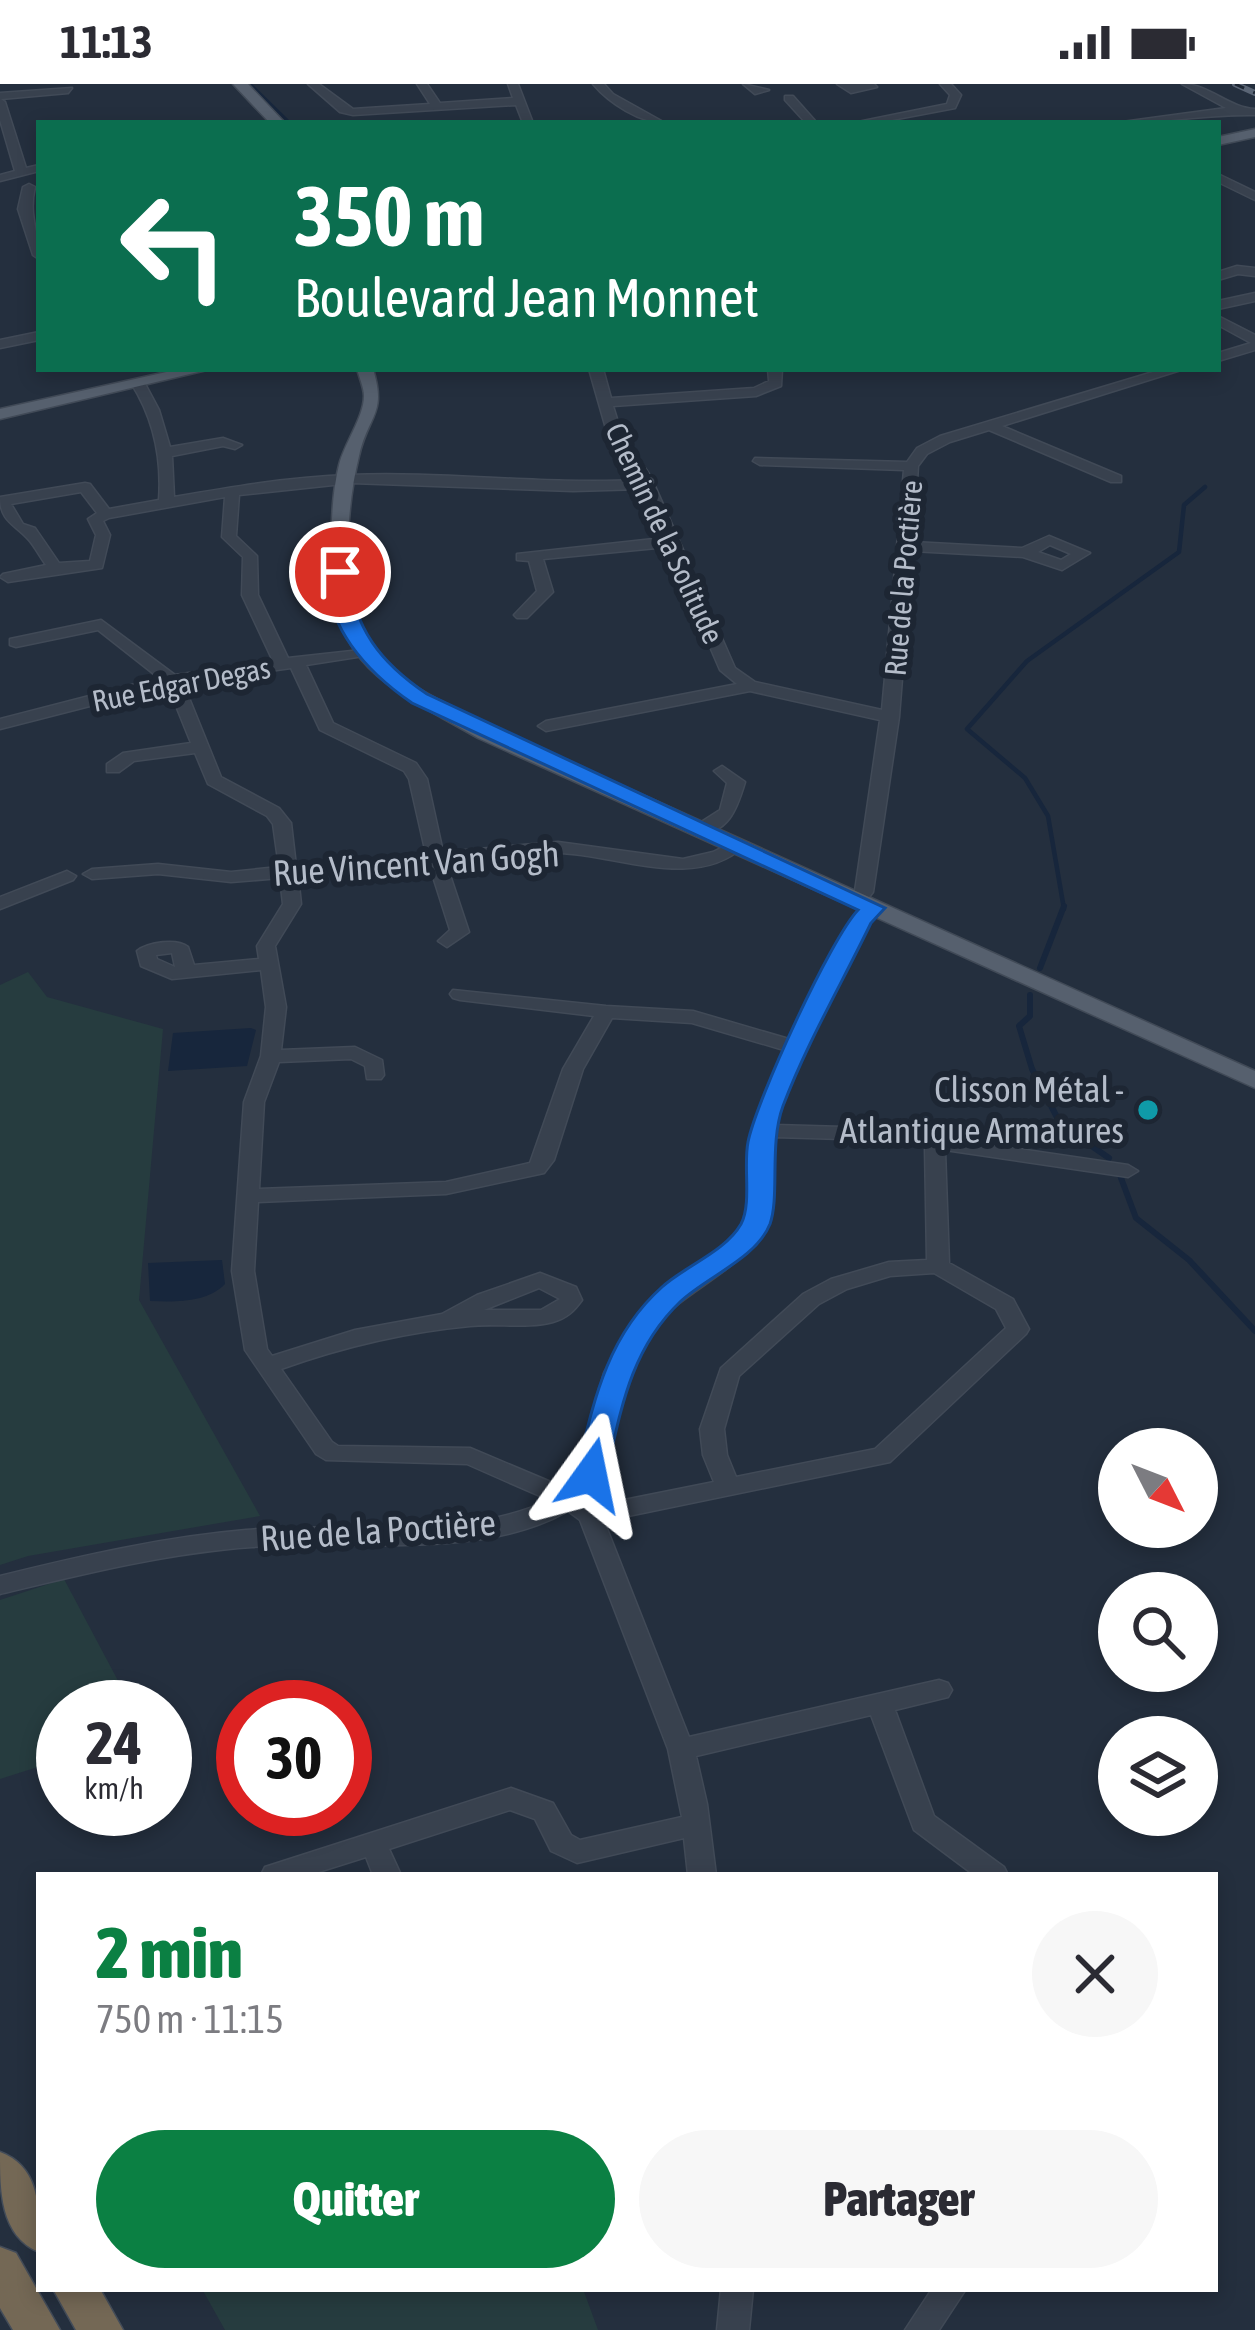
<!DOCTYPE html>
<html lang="fr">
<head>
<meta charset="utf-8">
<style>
	:root { --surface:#fff; --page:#f7f7f7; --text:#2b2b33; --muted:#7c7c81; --accent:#0b8043 }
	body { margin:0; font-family:"Asap Condensed",sans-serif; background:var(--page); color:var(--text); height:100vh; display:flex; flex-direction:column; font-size:45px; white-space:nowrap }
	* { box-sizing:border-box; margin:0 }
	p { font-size:39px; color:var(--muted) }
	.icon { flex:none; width:66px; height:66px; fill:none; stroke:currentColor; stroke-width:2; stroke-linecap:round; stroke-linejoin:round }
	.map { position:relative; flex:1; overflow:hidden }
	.drawer { position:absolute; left:36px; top:1788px; width:1182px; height:420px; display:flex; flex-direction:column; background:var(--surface); border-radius:0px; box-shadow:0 6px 18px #0003 }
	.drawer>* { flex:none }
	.top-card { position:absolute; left:36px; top:36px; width:1185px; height:252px; border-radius:0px; box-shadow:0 6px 18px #0003; background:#0b6e4f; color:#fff; overflow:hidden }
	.needle { width:78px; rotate:132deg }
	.buttons { position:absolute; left:1098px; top:1344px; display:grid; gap:24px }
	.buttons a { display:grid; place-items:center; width:120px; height:120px; border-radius:50%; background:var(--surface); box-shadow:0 6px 18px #0003; font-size:60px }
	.speed { position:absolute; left:36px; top:1596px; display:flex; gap:24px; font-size:60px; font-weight:700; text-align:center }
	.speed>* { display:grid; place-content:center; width:156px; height:156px; border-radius:50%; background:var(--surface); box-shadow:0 6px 18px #0003; line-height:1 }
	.speed small { font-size:30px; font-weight:400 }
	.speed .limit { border:18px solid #d22; background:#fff; color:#111 }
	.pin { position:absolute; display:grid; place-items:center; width:102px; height:102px; color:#fff; margin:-51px; border:6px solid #fff; border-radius:50%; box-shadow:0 3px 12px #0007 }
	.me { position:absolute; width:132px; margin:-66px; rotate:12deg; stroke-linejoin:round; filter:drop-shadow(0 0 9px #0008) }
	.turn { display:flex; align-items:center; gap:42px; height:252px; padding:0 60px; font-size:54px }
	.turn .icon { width:156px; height:156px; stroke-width:2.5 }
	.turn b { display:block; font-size:84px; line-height:102px }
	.round { display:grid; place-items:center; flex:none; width:126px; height:126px; border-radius:63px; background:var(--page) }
	.head { display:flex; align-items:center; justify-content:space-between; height:204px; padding:0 60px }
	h1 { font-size:72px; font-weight:800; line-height:90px; color:var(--accent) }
	.primary-button { display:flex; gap:24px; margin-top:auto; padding:24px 60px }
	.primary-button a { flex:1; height:138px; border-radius:72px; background:var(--accent); color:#fff; font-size:48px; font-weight:800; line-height:138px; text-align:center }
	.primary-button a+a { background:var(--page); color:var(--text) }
	.status { display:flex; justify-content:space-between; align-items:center; height:84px; padding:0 60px; background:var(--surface); direction:ltr }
	.status svg { height:33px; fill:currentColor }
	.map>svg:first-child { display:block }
</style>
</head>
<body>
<div class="status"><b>11:13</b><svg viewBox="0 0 49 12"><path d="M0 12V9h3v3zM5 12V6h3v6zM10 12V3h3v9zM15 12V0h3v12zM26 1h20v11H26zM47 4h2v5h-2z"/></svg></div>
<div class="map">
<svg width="1255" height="2246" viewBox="0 0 1255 2246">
	<rect width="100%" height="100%" fill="#242f3e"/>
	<path fill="#263c3f" d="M28,888L47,913L163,945L139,1216L260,1432L28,1472L0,1481V901Z
		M64,1495L132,1623H63V1675L0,1695V1516Z
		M202,2205H583L598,2246H225Z"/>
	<path fill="#17263c" d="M251,944L256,946L247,982L168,987L173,949Z
		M222,1176L225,1200C207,1219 175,1218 150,1217L148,1179Z"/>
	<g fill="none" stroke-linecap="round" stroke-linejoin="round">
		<path stroke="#17263c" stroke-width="3" d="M250,0L290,39"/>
		<path stroke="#17263c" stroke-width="4.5" d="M1064,825L1048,732L1025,694L967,645L1027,577L1179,468L1184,421L1205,403"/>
		<path stroke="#17263c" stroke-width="6" d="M1040,884L1064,822
			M1030,911V932L1019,942L1032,985L1061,1041L1109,1074
			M1121,1094L1136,1134L1189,1176L1255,1247"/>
		<defs>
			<path id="minor" d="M308,0H319L353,25L430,20L417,0H427L440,19L513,14L508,0H518L533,39H523L516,21L353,31L340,28Z
				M593,0H604L613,10L665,39C640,39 609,19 593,0Z
				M743,0L769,6L755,10Z
				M837,0H874L877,3L851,9Z
				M940,0H951L961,11L955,24L876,39H853L947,20L950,11Z
				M1182,0C1209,0 1229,24 1255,25V31C1208,30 1162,39 1115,39L1226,24Z
				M72,4L68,9L1,15L5,18L26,84L39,81V87L0,97V91L15,87L0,36V9Z
				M785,12H793L817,39H806L785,16Z
				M1218,90L1255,108V116L1218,98Z
				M29,100L35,103C28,132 39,146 39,175L33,171L18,125L23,103Z
				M1237,182L1255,184V192L1238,190L1218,196V188Z
				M1255,209V217L1218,225V217Z
				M1218,232L1255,251V266L1218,277V269L1251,259L1218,241Z
				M39,248V256L0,264V256Z
				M589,285H603L611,314L754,304L769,297L768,285H782L781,302L756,312L613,322L621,348L651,393L735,584L755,598L882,626L904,386L760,381L753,377L755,374L907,378L917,364L940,352L1163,285H1184L1002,342L1121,392V398H1111L989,346L950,358L927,370L918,382L913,458L1022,464L1049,452L1090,469L1062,486L1023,473L912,467L899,633L873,808L863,821L857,822L848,817L855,807L880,636L750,607L546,647L538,642L546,637L737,600L720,586L667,463L543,475L553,508L527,534H517L514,531L537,507L529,477L517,476V470L663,454L642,405L573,407L352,399L239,411L236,452L257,472L258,511L288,574L370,565V571L306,581L333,639L416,679L427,695L443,768L558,758L683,775L713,768L735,757L744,762C696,807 617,771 560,769C523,767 483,775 446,779L469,848L447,863L438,857L450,846L429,780L298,792L301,820L275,862L286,923L281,966L355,963L382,976L384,991L381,995H367L365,982L351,975L279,978L264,1018L259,1105L446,1098L530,1079L563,985L594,932L460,916L453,914L450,910L453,906L606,922L693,927L789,955L852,836L867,820L873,819L882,824L869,838L810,952C800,979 782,1009 775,1041L877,1044L1128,1081L1138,1087L1128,1093L945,1066L949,1179L1013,1215L1029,1245L1026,1250L890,1378L604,1437L689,1653L939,1596L948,1599L952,1606L948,1613L895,1626L934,1732L1004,1783L1008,1791H974L914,1746L871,1631L696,1672L707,1720L716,1791H688L684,1754L577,1779L551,1767L535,1735L510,1726L389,1765L401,1791H373L366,1773L309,1791H261L265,1783L511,1704L553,1719L571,1751L580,1756L682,1733L668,1665L580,1436L568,1427C481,1477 349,1455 252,1463C167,1469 83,1490 0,1510V1492C81,1472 163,1453 246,1446C341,1437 461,1458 549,1416L467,1380L326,1376L316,1370L245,1266L232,1187L244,1018L261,972L266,923L261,886L172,895L141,882L137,867C148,858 177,854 188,863L194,881L259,875L257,862L283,820L280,794L231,798L158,790L92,795L83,790L92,785L158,780L231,788L279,783L273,740L267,732L208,700L195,669L134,677L119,688H107V680L123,669L191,659L168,602L0,645V635L159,594L98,546L16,563L10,561V555L101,536L175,591L273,577L242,511L243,473L222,453L225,413L109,434L103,437L110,451L102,484L8,498L0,493L3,490L46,481C40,473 34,461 27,454C14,440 0,437 0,413L85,399L90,400L109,425L159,416C162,374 154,335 131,299L138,295L143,296L159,326L170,363L223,354L242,361L235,365L223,362L172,372L174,413C232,403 290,393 349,391C446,387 542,401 638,396L607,348ZM81,408L97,429L88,435L96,451L90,477L59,479L35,444L23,440L11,420ZM1050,461L1071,470L1061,476L1038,468ZM291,584L320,646L404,687L409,695L426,770L296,782L291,739L279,724L221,693L183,599ZM172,869L175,883L157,875L156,871ZM612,934L692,939L784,966L753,1047L752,1112L745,1140L730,1159L657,1212L629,1244L604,1289L580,1381L565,1404L470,1364L338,1362L332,1358L281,1285C343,1263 405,1248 470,1242C497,1239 528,1245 553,1238C567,1234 574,1227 582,1216L576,1203L540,1189L477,1211L442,1230L355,1246L272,1272L267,1265L254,1187L258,1118L446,1110L544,1089L554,1076L583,985ZM774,1053L877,1056L925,1063L927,1176L889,1178L831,1195L803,1210L721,1284L700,1345L703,1371L714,1398L594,1422L583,1414C622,1367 612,1301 647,1251C679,1206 748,1186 768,1137C778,1111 773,1080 774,1053ZM934,1189L996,1225L1006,1244L875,1365L736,1393L727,1371L724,1345L739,1292L819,1220L847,1205L890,1192ZM539,1204L560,1215L541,1226H484Z
				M722,682L745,698C737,725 728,751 695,750V742L720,726L727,699L714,687Z
				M67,787L76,792L73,796L0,825V813Z
				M721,2205H753L749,2246H717Z
				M932,2205H966L939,2246H905Z"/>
			<path id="major" d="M233,0H248L285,39H270Z
				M1255,45V53L1218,61V53Z
				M180,285H211L0,335V325Z
				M357,285H373C387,331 368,331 359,372C347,422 342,488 358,538C365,558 381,575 397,589C424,612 463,627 494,644L1255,987V1004L478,654C388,602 327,583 331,464C332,436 332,409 339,381C344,360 364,333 364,312C364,304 359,293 357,285Z"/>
			<path id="highway" d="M0,2068C43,2084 39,2130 39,2168C0,2152 0,2106 0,2068Z
				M0,2163L16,2169L60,2246H13L0,2224Z
				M53,2205H100L123,2246H76Z"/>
		</defs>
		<use href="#minor" stroke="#414a57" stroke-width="3"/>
		<use href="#major" stroke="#414a57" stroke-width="3"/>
		<use href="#highway" stroke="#434c59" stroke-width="3"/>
		<use href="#minor" fill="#38414e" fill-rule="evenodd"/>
		<use href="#major" fill="#56606e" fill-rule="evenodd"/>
		<use href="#highway" fill="#746855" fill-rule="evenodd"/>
		<defs>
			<path id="rail" d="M1235,0L1255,9"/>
		</defs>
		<use href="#rail" stroke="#5a6575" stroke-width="6"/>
		<use href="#rail" stroke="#1d2633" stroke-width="3" stroke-dasharray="10" stroke-linecap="butt"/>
	</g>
	<path fill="#1a73e8" stroke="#114b97" stroke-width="3" d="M333,484L349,488C353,544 381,579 427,610L885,824L871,839C842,899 807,959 783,1022C769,1060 780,1112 770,1140C756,1175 706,1193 680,1218C630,1266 621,1326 606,1391L602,1399H580L576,1391C593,1321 605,1254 662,1203C685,1182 725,1168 741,1140C752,1119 743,1082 748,1058C756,1017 831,854 858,826L412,619C371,591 317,538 333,484Z"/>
	<circle fill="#0f9aa8" stroke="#1d2633" stroke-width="4.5" cx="1148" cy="1026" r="12"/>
	<g text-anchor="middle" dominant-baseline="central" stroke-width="12" stroke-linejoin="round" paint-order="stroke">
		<g font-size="30" fill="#b4bcc9" stroke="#1d2633">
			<text transform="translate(665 449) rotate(65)">Chemin de la Solitude</text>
			<text transform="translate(903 494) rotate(-85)">Rue de la Poctière</text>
			<text transform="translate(181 600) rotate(-11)">Rue Edgar Degas</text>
		</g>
		<g font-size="36" fill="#b4bcc9" stroke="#1d2633">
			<text transform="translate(416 779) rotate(-4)">Rue Vincent Van Gogh</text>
			<text transform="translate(378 1446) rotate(-4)">Rue de la Poctière</text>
		</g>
		<g font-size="36" fill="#b4bcc9" stroke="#1d2633" text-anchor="end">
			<text x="1124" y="1005">Clisson Métal -<tspan x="1124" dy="41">Atlantique Armatures</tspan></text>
		</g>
	</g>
</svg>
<div class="buttons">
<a><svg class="needle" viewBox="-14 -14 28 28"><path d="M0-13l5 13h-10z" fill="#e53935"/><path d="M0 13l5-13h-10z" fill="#7c7c81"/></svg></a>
<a><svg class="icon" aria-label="search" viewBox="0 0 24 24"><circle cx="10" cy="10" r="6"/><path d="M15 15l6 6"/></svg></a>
<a><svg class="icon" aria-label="layers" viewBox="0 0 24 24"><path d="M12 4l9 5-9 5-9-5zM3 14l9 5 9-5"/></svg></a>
</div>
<div class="speed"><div>24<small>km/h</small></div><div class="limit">30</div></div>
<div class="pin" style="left:340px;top:488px;background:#d93025"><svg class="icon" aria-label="arrive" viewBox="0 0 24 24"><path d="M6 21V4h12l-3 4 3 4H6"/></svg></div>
<svg class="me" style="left:591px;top:1391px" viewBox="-20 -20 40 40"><path d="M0-17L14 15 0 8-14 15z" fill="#1a73e8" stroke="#fff" stroke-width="4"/></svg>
<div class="top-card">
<div class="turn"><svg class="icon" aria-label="left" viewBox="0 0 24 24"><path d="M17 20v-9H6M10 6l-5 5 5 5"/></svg><div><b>350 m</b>Boulevard Jean Monnet</div></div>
</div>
<section class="drawer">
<div class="head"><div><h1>2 min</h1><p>750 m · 11:15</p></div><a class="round"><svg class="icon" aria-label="close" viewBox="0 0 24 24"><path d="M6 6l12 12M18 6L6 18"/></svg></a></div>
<div class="primary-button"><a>Quitter</a><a>Partager</a></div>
</section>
</div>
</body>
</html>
